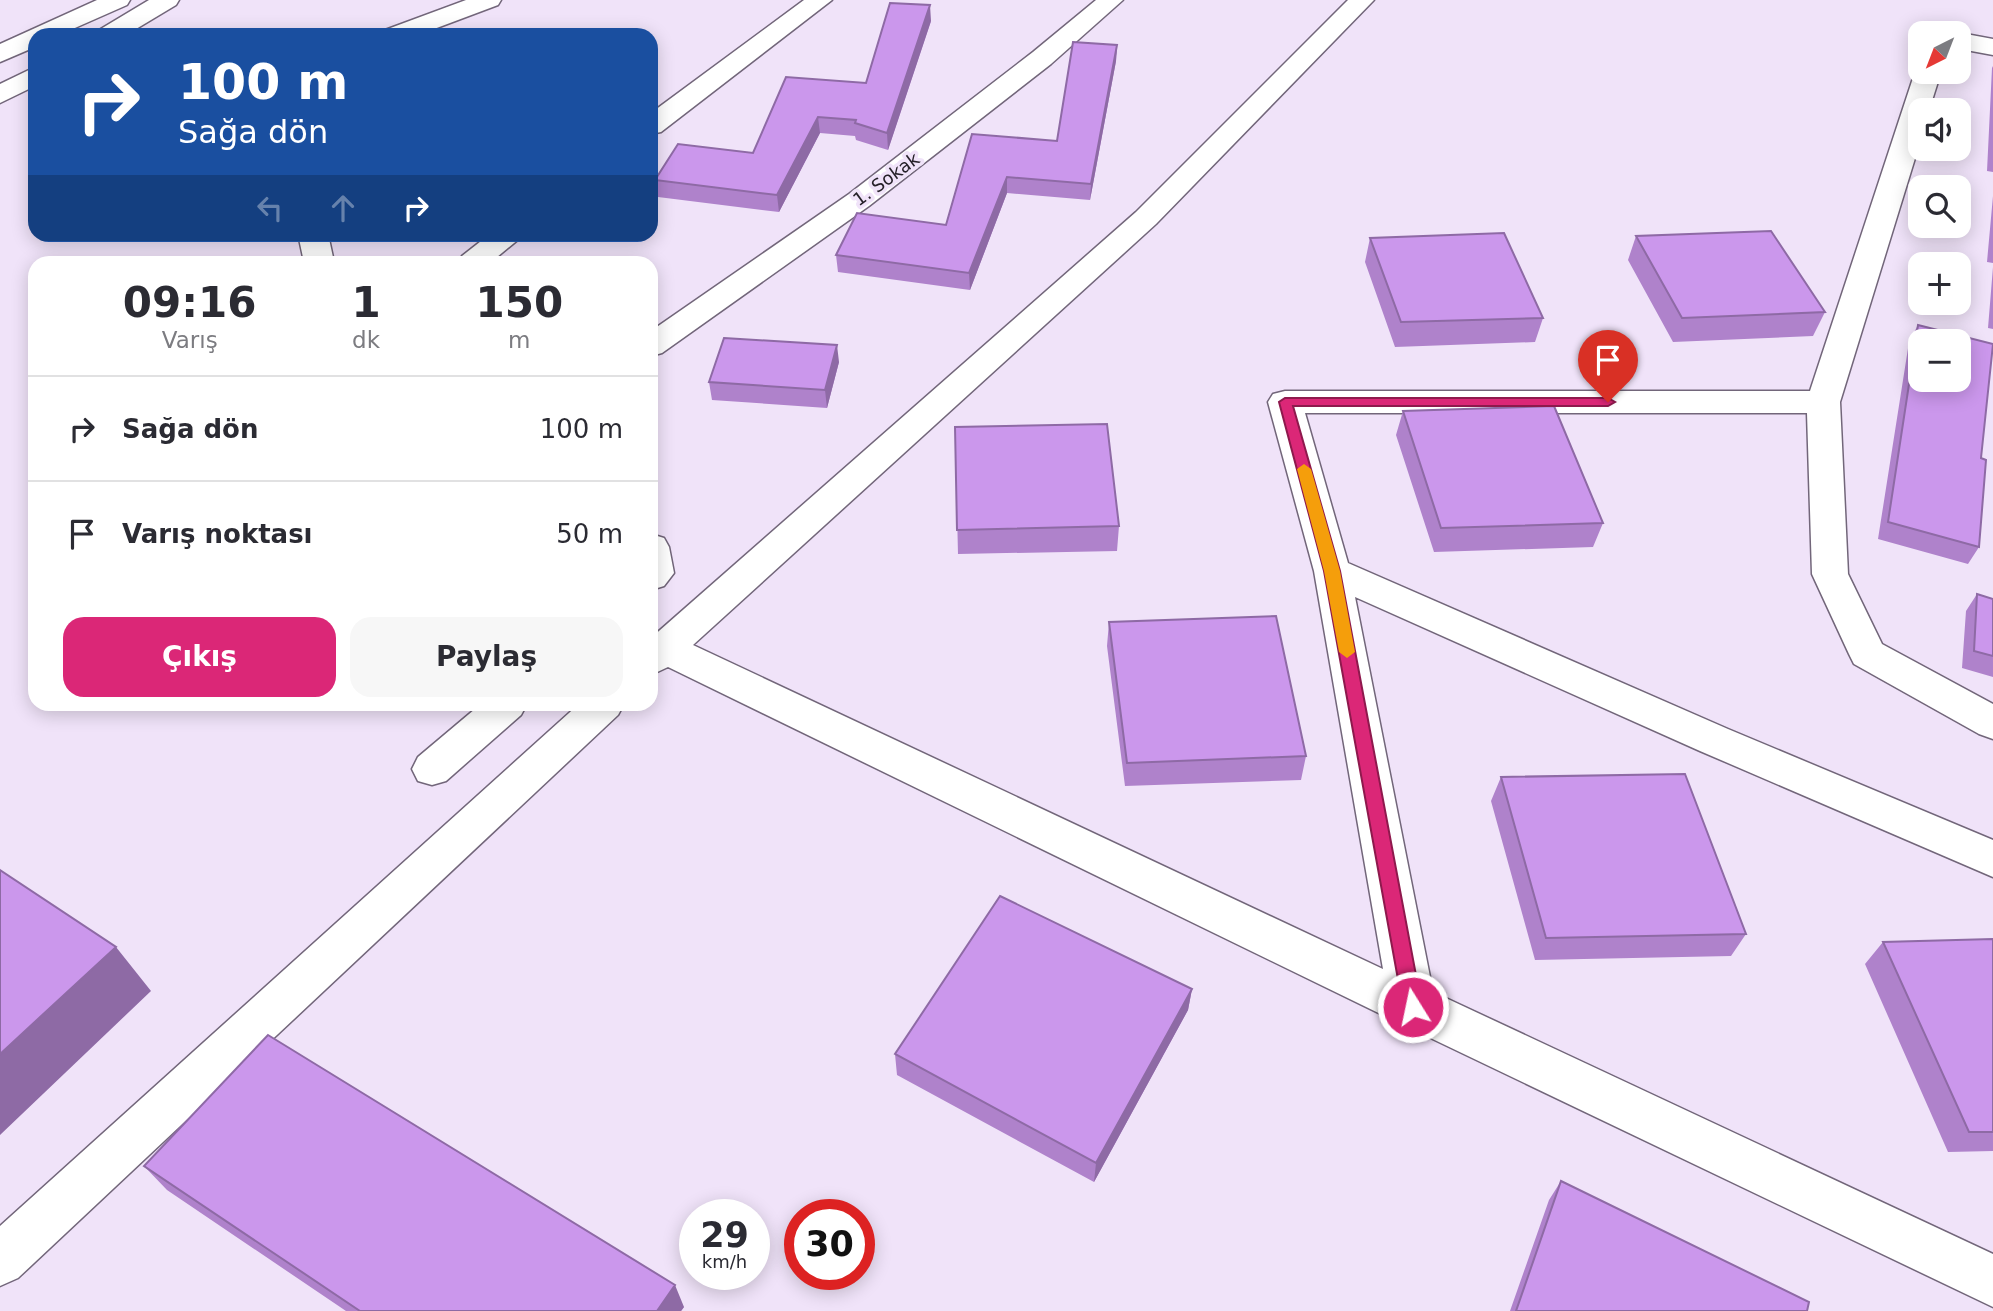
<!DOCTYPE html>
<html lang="tr">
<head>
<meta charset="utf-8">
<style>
	:root { --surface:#fff; --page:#f7f7f7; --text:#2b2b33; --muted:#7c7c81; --line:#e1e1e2; --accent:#db2777 }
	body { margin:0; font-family:"DejaVu Sans",sans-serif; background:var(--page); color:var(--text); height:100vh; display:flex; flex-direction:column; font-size:26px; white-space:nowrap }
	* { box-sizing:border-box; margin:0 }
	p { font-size:23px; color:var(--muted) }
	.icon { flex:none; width:38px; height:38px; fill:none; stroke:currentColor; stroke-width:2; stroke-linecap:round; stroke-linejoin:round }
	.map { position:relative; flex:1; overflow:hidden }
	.side { position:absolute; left:28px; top:256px; width:630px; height:455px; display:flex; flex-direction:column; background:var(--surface); border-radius:21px; box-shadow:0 4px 18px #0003 }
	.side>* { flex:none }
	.hud { position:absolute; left:28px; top:28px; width:630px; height:214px; border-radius:21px; box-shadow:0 4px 18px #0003; background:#1a4fa0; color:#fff; overflow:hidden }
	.needle { width:46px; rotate:222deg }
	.controls { position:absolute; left:1908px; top:21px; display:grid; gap:14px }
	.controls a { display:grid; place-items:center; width:63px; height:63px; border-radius:14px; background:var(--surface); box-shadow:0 4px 18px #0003; font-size:35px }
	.speed { position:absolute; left:679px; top:1199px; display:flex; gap:14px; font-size:35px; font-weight:700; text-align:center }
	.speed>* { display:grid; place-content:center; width:91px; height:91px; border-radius:50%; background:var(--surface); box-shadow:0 4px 18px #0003; line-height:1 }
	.speed small { font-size:18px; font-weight:400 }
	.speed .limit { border:10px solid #d22; background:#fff; color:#111 }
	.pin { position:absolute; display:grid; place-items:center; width:60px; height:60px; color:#fff; margin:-72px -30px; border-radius:50% 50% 50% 0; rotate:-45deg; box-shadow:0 0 7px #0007 }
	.pin .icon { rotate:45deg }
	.me { position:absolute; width:77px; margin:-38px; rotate:350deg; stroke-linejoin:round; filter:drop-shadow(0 0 5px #0008) }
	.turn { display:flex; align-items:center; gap:24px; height:147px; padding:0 35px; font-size:32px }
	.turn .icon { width:91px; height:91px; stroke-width:2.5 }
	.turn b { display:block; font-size:49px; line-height:60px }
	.lanes { display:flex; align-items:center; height:66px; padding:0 35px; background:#0003; justify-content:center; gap:35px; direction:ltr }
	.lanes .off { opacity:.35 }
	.eta { display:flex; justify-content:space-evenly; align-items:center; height:119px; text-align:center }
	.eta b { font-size:42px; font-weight:700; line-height:49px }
	.cta { display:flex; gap:14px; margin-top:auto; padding:14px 35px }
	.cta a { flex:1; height:80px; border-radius:21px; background:var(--accent); color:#fff; font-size:28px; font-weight:700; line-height:80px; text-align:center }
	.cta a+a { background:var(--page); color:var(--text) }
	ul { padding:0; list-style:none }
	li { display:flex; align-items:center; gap:21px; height:105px; padding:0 35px; border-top:2px solid var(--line) }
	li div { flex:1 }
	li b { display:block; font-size:26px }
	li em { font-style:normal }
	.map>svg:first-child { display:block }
</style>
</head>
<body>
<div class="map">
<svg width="1993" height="1311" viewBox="0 0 1993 1311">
	<rect width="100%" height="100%" fill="#f0e3f9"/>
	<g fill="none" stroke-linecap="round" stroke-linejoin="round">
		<defs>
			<path id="minor" d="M97,0H130L127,5L59,35H35V47L0,62V44Z
				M149,0H179L176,5L126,35H95L99,30Z
				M466,0H501L498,5L418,35H381L385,30Z
				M804,0H832L661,132L651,134V113Z
				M1096,0H1123L1051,64L869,206L662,353L651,356V331L849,194L1033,52Z
				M1348,0H1374L1156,224L693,645L1383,969L1314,571L1268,402L1273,394L1285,391H1810L1915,72L1920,66V72H1941L1929,110H1920V142L1840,402L1848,574L1882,644L1993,704V739L1979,734L1854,664L1849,654L1812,574L1807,413H1305L1348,563L1728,729L1993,840V877L1700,751L1355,597L1433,992L1993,1254V1307L1397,1022L668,667L651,675V638L1136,212Z
				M1966,34L1993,39V55L1966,50L1958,52V36Z
				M35,67V86L0,103V84Z
				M298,234H328L334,262H304Z
				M490,234H525L491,262H458L462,256Z
				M651,534L664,538L669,547L674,573L664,586L651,590Z
				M481,704H527L521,715L446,781L432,785L418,781L412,769L418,757Z
				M579,704H624L618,715L18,1278L0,1286V1226Z"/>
		</defs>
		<use href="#minor" stroke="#72667a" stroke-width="3"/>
		<use href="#minor" fill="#fff" fill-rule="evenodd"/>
	</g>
	<path fill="#af82cb" d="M931,21L888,150L856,140L855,136L820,133L779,212L658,197L655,180L753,153L866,83Z
		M1117,45L1116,61L1090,200L1007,193L970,290L838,272L836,255L946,225L972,134L1057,141Z
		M1993,66V172L1987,171L1992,68Z
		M1993,196V263L1987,262Z
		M1636,236L1825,312L1813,336L1673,342L1628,260Z
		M1370,238L1543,318L1535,342L1395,347L1365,262Z
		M1993,267V329L1988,328Z
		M1918,325L1981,458L1979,547L1968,564L1878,539L1909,342Z
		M839,362L827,408L712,400L709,382Z
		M1403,411L1603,523L1593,547L1434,552L1396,435Z
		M955,427L1119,526L1117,551L958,554Z
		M1977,594L1993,599V677L1962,668L1966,611Z
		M1109,622L1306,756L1301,780L1125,786L1107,646Z
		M1501,777L1746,934L1731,956L1535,960L1491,801Z
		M1993,939V1151L1948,1152L1865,964L1883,942Z
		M1192,989L1188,1010L1094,1182L897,1075L895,1054Z
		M144,1166L684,1307L681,1311H346L167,1190Z
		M1561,1181L1807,1311H1510L1549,1200Z"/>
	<path fill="#8e6aa5" d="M930,5L931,21L888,150L887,133Z
		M1117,45L1116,61L1090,200L1091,184Z
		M818,117L820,133L779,212L777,195Z
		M1007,177V193L970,290L969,273Z
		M837,345L839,362L827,408L825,390Z
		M116,947L151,991L0,1135V1054Z
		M1192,989L1188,1010L1094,1182L1096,1163Z
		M675,1285L684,1307L681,1311H657Z"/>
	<path fill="#cb97ec" stroke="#8e6aa5" stroke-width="2" fill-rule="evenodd" d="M890,3L930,5L887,133L855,123L856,120L818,117L777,195L655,180L678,144L753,153L786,77L866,83Z
		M1073,42L1117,45L1091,184L1007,177L969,273L836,255L857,213L946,225L972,134L1057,141Z
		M1771,231L1825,312L1682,318L1636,236Z
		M1504,233L1543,318L1401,322L1370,238Z
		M261,260V262H230Z
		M1918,325L1993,344L1981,458L1986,460L1979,547L1888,522ZM1920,341H1958V380H1920Z
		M724,338L837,345L825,390L709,382Z
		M1554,406L1603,523L1441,528L1403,411Z
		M1107,424L1119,526L957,530L955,427Z
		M1977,594L1993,599V656L1974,651Z
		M1276,616L1306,756L1127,763L1109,622Z
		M1685,774L1746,934L1546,938L1501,777Z
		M0,870L116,947L0,1054Z
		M1000,896L1192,989L1096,1163L895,1054Z
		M1993,939V1132H1969L1883,942Z
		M268,1035L675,1285L657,1311H360L144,1166Z
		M1561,1181L1809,1302L1807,1311H1516Z"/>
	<path fill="#db2777" stroke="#8e194d" stroke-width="2" d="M1285,398H1608L1615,402L1608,406H1293L1340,571L1422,1007L1419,1013L1413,1015L1406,1013L1403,1007L1324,571L1279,402Z"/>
	<path fill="#f59e0b" d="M1304,464L1311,469L1340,571L1355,652L1347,658L1339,652L1324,571L1297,469Z"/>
	<g text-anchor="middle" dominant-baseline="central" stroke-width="7" stroke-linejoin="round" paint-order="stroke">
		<g font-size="18" fill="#262129" stroke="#f0e3f9">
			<text transform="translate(886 179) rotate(-36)">1. Sokak</text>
		</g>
	</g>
</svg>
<div class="controls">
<a><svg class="needle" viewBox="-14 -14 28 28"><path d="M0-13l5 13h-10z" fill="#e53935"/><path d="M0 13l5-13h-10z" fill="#7c7c81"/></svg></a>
<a><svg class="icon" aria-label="sound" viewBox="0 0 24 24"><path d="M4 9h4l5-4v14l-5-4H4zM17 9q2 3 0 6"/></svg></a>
<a><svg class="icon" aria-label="search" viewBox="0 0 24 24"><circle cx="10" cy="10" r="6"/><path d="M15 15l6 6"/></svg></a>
<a>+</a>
<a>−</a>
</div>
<div class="speed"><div>29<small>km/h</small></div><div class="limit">30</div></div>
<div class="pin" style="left:1608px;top:402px;background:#d93025"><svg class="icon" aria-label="arrive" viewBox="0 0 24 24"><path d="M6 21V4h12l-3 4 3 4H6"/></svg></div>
<svg class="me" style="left:1413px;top:1007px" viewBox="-20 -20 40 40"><circle r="17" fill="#db2777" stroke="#fff" stroke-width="3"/><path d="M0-11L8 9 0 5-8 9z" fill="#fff"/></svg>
<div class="hud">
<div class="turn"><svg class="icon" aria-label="right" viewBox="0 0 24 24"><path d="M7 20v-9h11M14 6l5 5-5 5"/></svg><div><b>100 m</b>Sağa dön</div></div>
<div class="lanes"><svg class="icon off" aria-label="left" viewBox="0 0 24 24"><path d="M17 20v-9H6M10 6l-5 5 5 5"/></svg><svg class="icon off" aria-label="ahead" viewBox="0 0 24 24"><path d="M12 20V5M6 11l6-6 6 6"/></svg><svg class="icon" aria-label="right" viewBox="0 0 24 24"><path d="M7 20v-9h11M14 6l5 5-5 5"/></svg></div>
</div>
<section class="side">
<div class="eta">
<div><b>09:16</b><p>Varış</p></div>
<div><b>1</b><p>dk</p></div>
<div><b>150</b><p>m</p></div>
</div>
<ul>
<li><svg class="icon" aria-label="right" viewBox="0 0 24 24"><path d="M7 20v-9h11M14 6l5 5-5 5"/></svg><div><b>Sağa dön</b></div><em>100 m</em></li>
<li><svg class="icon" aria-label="arrive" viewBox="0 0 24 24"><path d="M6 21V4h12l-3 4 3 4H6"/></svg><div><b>Varış noktası</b></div><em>50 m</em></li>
</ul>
<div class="cta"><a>Çıkış</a><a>Paylaş</a></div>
</section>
</div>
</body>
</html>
